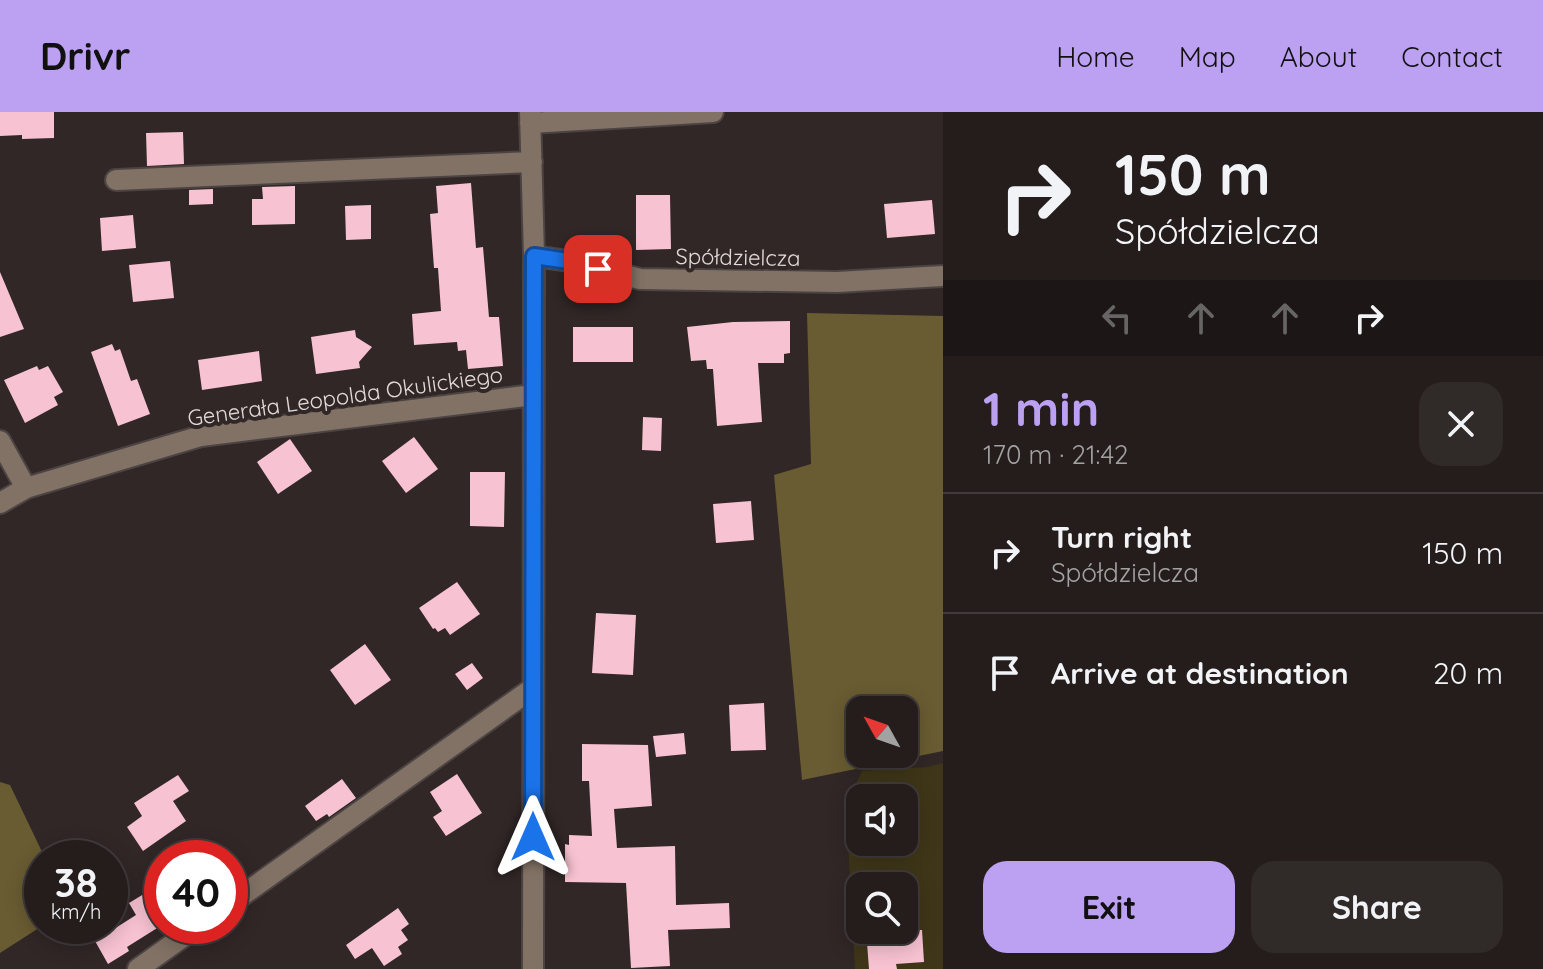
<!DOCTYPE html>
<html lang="en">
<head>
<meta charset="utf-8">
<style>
	:root { --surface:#241d1c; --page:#302a29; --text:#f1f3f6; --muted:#a3a2a3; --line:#413b3b; --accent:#bca0f2 }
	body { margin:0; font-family:Quicksand,sans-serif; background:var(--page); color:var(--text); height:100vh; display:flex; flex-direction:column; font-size:30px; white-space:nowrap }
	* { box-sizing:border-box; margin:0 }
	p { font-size:26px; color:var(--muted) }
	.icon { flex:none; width:44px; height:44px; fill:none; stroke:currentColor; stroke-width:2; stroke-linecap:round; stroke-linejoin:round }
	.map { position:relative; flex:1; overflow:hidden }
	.details { display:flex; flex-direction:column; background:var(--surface); width:600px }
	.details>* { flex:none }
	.banner { background:#241d1c; color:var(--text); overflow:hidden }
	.needle { width:52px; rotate:310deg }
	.buttons { position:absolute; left:846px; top:584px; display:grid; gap:16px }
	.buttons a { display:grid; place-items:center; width:72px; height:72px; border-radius:16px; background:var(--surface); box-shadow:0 4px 20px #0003,0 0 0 2px var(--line); font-size:40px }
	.speed { position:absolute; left:24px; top:728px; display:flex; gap:16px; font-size:40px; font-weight:700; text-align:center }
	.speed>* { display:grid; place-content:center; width:104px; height:104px; border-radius:50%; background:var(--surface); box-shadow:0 4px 20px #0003,0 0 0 2px var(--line); line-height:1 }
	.speed small { font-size:20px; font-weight:400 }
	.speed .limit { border:12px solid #d22; background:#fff; color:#111 }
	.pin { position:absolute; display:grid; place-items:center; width:68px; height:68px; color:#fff; margin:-34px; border-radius:16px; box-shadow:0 4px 12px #0006 }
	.me { position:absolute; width:88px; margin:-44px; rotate:0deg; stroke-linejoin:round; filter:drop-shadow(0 0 6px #0008) }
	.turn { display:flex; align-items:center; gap:28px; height:168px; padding:0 40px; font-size:36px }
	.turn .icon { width:104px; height:104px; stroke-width:2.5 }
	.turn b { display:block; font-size:56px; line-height:68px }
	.lanes { display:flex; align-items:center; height:76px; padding:0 40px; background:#0003; justify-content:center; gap:40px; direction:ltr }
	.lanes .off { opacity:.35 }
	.round { display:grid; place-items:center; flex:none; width:84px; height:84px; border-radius:24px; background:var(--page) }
	.summary { display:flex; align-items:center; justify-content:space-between; height:136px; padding:0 40px }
	h1 { font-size:48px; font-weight:700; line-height:60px; color:var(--accent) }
	.primary-button { display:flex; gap:16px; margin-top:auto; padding:16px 40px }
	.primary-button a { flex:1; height:92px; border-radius:24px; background:var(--accent); color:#111; font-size:32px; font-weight:700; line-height:92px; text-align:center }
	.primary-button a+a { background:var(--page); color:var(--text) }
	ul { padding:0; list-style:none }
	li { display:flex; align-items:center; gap:24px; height:120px; padding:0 40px; border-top:2px solid var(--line) }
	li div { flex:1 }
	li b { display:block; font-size:30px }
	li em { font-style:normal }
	header { display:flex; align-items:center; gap:48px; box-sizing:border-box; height:112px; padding:0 40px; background:var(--accent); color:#111 }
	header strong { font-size:38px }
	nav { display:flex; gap:44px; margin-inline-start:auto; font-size:28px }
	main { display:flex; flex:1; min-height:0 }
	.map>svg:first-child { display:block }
</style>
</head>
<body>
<header>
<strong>Drivr</strong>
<nav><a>Home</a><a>Map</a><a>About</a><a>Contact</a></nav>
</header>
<main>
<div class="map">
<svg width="943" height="857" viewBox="0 0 943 857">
	<rect width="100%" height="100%" fill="#302726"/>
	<path fill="#3f3619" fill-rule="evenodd" d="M943,651V857H855L846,695L862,659L927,655ZM860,686H904V730H860ZM860,774H904V818H860Z"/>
	<path fill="#695c32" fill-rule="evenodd" d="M807,201L943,204V639L802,668L774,363L811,352ZM860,598H904V642H860Z
		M0,670L10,673L45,746H42V814L0,841Z"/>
	<path fill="#f7c2d1" d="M0,0H54V26L22,27V23L0,24Z
		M183,20L184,52L147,54L146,21Z
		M471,71L476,136L483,135L489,205H499L503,254L468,257L466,238L458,239L457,230L414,233L412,202L441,199L438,156H434L430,102L438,101L436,74Z
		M295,74V112L252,113V87H263L262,75Z
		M213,77V92L189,93V78Z
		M636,83H670L671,137L636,138Z
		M932,88L935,122L887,126L884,92Z
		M371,93V127L346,128L345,94Z
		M133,103L136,136L102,139L100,106Z
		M170,149L174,186L133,190L129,153Z
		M0,160L24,217L0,225Z
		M790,209V241L784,242V251H758L762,310L717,314L713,257H707L706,248L691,249L687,215L733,210Z
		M573,215H633V250H573Z
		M355,218L356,225L372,235L359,250L360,256L316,262L311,225Z
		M112,232L115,239L120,237L131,269L137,267L150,302L118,314L91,240Z
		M259,239L262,269L202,278L198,248Z
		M37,254L39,258L48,254L63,280L54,285L58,293L25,311L4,268Z
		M643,305L662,306L661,339L642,338Z
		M414,325L438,357L406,381L382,349Z
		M290,327L312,359L278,382L257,350Z
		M470,360H505L504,415L470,414Z
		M751,389L754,428L716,431L713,392Z
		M457,470L480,502L450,523L445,516L438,520L435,516L433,517L419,496Z
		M596,501L636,503L633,563L592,561Z
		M365,532L391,568L355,593L330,558Z
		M472,551L483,566L467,578L455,562Z
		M764,591L766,638L731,639L729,593Z
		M684,621L686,642L656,645L653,624Z
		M582,632L648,633L652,694L614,697L617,736L675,734L676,793L729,791L730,816L668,818L670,854L631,856L626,771L565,770V732L569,733V723L592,724L589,669H582Z
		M457,662L482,701L446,724L433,705L442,699L430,680Z
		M178,663L189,679L173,689L186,709L143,739L127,715L142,704L134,691Z
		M342,667L356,686L329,705L327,702L316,709L305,694Z
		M162,771V813L127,835L129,839L108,852L95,829L136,803L129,791Z
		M398,796L409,812L401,818L408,828L398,835L402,842L384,854L372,836L355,847L346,833Z
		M866,818H922L924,850L896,852L897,857H869Z"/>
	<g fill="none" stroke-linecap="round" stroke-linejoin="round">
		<defs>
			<path id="minor" d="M530,0L534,144L533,857
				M530,11L713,0
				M116,68L532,50
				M534,144L575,150L640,167L837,170L943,164
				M0,329L26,376
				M0,391L26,376L201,324L533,283
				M230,792L533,576
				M138,857L198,814"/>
		</defs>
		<use href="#minor" stroke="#4c4443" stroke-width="24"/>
		<use href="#minor" stroke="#827265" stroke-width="20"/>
	</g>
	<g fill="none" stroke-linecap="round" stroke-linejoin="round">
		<defs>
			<path id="route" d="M533,725L534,144L575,150L598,157"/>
		</defs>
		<use href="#route" stroke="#114b97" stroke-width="20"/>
		<use href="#route" stroke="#1a73e8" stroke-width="14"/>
	</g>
	<g text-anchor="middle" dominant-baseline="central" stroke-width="8" stroke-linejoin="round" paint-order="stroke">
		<g font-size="22" fill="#e0dbd9" stroke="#302726">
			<text transform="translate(738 145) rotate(1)">Spółdzielcza</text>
			<text transform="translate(345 284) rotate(-8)">Generała Leopolda Okulickiego</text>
		</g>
	</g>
</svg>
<div class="buttons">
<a><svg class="needle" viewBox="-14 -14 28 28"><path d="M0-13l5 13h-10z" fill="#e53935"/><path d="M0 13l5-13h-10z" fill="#a3a2a3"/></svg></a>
<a><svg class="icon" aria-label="sound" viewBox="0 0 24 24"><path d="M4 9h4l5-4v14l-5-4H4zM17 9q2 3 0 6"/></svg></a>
<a><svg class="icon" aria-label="search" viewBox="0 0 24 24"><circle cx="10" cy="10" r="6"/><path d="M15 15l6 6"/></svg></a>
</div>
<div class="speed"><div>38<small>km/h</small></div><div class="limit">40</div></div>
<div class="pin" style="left:598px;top:157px;background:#d93025"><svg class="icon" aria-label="arrive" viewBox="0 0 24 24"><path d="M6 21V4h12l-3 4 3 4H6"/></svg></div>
<svg class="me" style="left:533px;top:725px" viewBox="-20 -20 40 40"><path d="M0-17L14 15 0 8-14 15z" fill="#1a73e8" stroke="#fff" stroke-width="4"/></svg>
</div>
<section class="details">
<div class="banner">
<div class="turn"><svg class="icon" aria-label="right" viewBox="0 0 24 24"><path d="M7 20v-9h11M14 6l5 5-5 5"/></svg><div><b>150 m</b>Spółdzielcza</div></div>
<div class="lanes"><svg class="icon off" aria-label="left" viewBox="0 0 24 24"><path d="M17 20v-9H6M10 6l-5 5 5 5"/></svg><svg class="icon off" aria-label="ahead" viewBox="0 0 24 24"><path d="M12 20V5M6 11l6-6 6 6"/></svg><svg class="icon off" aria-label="ahead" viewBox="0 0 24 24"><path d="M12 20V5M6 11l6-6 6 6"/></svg><svg class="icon" aria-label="right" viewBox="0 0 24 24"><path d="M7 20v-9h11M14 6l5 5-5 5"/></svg></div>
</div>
<div class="summary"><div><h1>1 min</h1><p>170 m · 21:42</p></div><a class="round"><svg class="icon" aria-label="close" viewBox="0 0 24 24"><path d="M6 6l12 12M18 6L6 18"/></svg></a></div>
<ul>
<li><svg class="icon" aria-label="right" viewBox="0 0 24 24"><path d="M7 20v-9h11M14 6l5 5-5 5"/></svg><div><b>Turn right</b><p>Spółdzielcza</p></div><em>150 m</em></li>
<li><svg class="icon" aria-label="arrive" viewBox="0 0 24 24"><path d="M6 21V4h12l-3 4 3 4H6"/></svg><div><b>Arrive at destination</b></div><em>20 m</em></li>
</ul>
<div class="primary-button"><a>Exit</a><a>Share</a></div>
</section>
</main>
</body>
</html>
